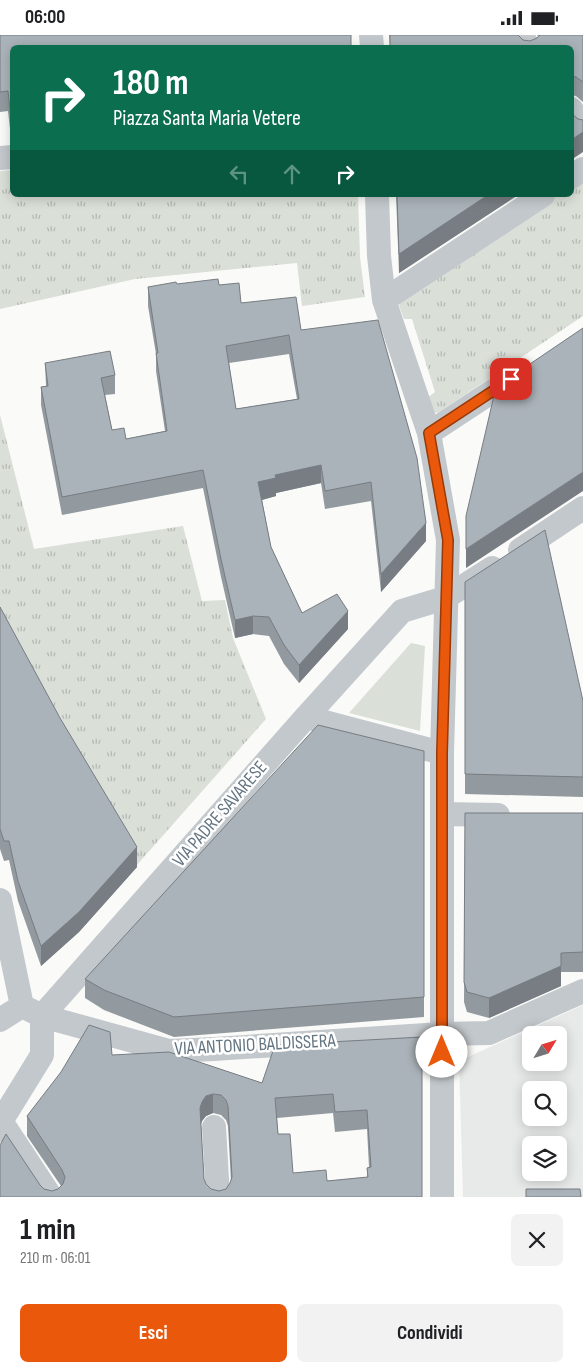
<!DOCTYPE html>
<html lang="it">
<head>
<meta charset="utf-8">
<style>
	:root { --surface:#fff; --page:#f2f2f2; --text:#202124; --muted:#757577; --accent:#ea580c }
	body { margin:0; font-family:"Sofia Sans Condensed",sans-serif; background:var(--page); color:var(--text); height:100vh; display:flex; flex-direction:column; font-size:19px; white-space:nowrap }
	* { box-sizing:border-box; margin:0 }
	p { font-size:16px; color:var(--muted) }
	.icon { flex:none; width:28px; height:28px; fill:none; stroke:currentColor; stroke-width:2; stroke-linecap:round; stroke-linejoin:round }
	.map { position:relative; height:1162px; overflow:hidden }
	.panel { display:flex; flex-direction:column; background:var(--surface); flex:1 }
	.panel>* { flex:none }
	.hud { position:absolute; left:10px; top:10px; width:564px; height:152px; border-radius:8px; box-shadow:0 2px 12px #0003; background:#0b6e4f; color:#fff; overflow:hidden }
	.needle { width:32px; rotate:52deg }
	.controls { position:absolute; left:522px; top:991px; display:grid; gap:10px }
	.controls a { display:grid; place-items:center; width:45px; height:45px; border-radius:8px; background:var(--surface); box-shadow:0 2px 12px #0003; font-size:25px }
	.pin { position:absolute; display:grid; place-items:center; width:42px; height:42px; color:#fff; margin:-21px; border-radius:10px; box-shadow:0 2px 8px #0006 }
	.me { position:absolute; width:55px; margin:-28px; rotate:0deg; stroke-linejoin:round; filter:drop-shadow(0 0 4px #0008) }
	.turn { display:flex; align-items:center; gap:18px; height:105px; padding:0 20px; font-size:22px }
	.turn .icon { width:65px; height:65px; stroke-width:2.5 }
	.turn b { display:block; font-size:35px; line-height:42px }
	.lanes { display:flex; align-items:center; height:48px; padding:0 20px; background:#0003; justify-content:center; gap:25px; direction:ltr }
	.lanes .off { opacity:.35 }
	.round { display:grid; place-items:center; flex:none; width:52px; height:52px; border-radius:8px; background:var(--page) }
	.summary { display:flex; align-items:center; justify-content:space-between; height:85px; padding:0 20px }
	h1 { font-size:30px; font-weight:700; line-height:38px }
	.primary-button { display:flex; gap:10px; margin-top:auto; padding:10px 20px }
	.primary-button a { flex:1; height:58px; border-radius:8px; background:var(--accent); color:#fff; font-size:20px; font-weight:700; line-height:58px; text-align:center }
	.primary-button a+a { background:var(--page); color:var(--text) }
	.status { display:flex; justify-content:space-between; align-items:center; height:35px; padding:0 25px; background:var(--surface); direction:ltr }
	.status svg { height:14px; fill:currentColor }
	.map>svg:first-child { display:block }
</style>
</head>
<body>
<div class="status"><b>06:00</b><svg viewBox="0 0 49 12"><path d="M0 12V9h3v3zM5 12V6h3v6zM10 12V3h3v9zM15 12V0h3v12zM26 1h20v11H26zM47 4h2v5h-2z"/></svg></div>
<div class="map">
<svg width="583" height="1162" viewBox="0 0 583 1162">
	<defs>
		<pattern id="park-tufts" width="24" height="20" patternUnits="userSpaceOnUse" patternTransform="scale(1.25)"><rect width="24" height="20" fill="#dadfd7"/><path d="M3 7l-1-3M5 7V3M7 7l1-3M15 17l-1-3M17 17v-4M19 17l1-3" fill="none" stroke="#b4b9b4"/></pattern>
	</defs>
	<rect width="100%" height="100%" fill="#fafaf8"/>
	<path fill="#e8e9e9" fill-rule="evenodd" d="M583,970V1162H463L459,1026ZM531,1000H559V1028H531ZM531,1055H559V1082H531ZM531,1110H559V1138H531Z"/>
	<path fill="url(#park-tufts)" d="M12,135V160H358L360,222L365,262L302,271L297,228L135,244L0,274V136Z
		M583,142V281L439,377L435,378L431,375L427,363L435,357L412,284H404L399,271L401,266L557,160H571V150Z
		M0,380L34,514L183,491L202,566L225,565L233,603L266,684L136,831L0,586Z"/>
	<path fill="#dadfd7" d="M411,608L425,611L420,696L349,678Z"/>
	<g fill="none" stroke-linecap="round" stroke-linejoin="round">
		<path stroke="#c3c8cc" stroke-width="24" d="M371,0L372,12
			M521,0L529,12
			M571,74L583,91
			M0,123L12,122
			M571,142L583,134
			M377,160L379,221L384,265L429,398L448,505L442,718V1162
			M384,265L543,160
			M429,398L522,337
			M520,515L583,473
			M306,682L442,718
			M442,779L498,780
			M0,865L22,971
			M0,985L22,971L42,981L306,682L402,576L445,563L492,533
			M1,1086L51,1162
			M0,1088L42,1020V981L169,1016L214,1014L441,999L489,998L583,956
			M214,1092L218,1162"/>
	</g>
	<path fill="#929a9f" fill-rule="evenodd" d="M0,0L12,12V103H11L8,76L0,77Z
		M389,0H518L523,5L530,6L537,3L538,1L537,0H583V67L576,61L571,60V12H390Z
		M396,160H518L399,238Z
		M177,249L219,250L241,268L301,295L426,506L381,557L371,466L325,474L321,448L276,458V461L262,465L271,512L302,578L348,594L299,648L284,629L269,601L253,599L235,603L221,542L203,453L62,480L41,370V352L46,351L45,328L115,340V359L105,360L112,395L126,404L165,396L156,336V319L148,271V252ZM289,319L297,364L236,374L229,328Z
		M465,547L583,666V762L465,759Z
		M0,572L137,832L79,897L41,931L18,866L9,825L4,826L0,814Z
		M424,716V982L174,1002L104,975L85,963V944Z
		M465,778H583V937H561V951L489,983L467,977L464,967Z
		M422,1002V1162H0L40,1150L44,1154L52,1156L58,1154L61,1151L27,1101V1081L112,1020L262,1048ZM213,1078L221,1080L226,1085L228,1091L231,1146L230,1148L226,1154L219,1156L211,1154L206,1149L204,1144L201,1088L202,1086L206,1081ZM333,1078L335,1097L367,1094L369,1132L367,1133V1142L327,1146L293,1138L278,1099L277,1083Z"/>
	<path fill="#777d82" d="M583,97V117L571,125V105Z
		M488,160H518L399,238V219Z
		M321,430V448L276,458V461L258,466V447L275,440Z
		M583,437V456L466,533V514Z
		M426,488V506L381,557V539Z
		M348,576V594L299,648V630Z
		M253,581V599L235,603V585Z
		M137,812V832L79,897L41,931V911Z
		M561,931V951L489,983V963Z
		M213,1059V1078L206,1081L202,1086L200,1092V1073L202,1067L206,1061Z"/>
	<path fill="#aab3b9" stroke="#777d82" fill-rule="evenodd" d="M0,0H351V12H12V83L11,84L8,56L0,57Z
		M390,0H518L523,5L530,6L537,3L540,0H583V47L576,42L571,41V12H390Z
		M571,78L578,84L583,85V97L571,105Z
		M397,160H488L399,219Z
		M218,244L219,250L239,248L241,268L296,262L301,295L378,285L417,423L426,488L381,539L371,447L325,456L321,430L275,440L276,443L258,447L271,512L302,578L337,559L348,576L299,630L284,610L269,582L253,581L235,585L221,524L203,435L62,462L41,352L48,351L45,328L110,316L115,340L101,343L112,395L124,393L126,404L167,396L156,318H158L148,252L176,247L177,249ZM289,300L299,364L236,374L226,311Z
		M583,293V437L466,514V481L496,352Z
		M545,495L583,666V742L465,739V547Z
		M0,572L60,683L137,812L79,877L41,911L18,846L9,806H4L0,794Z
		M318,690L424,716V962L174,982L104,955L85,944Z
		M465,778H583V917L561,918V931L489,963L467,957L464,947Z
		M89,990L110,997L112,1020L169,1017L262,1048L275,1010L422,1002V1162H0V1110L6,1099L40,1150L44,1154L52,1156L58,1154L63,1149L65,1142L62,1135L27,1081L61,1037ZM213,1059L221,1060L226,1065L228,1071L232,1142L230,1148L226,1154L219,1156L211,1154L206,1149L204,1144L200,1073L202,1067L206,1061ZM333,1059L335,1077L367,1075L371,1132L367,1133L368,1142L327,1146L326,1135L293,1138L290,1099H278L275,1063Z
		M526,1154H580L581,1162H526Z"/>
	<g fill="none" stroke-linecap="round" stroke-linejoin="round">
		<defs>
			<path id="route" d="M442,1017V718L448,505L429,398L511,344"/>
		</defs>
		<use href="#route" stroke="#983908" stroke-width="12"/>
		<use href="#route" stroke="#ea580c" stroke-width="9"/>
	</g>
	<g text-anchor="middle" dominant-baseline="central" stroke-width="5" stroke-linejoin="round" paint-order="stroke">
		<g font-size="19" fill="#657683" stroke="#fff">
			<text transform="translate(220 779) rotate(-49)">VIA PADRE SAVARESE</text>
			<text transform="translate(255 1010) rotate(-3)">VIA ANTONIO BALDISSERA</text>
		</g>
	</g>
</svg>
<div class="controls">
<a><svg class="needle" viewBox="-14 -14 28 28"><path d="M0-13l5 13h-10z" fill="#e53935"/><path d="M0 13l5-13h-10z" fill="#757577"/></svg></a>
<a><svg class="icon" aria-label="search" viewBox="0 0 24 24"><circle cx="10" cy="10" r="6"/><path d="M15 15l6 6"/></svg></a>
<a><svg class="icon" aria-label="layers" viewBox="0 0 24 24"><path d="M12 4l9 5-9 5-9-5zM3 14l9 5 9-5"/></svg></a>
</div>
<div class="pin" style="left:511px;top:344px;background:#d93025"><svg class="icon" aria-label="arrive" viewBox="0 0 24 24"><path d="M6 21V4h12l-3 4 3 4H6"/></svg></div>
<svg class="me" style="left:442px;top:1017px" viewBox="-20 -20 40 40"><circle r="19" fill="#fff"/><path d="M0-13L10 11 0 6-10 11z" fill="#ea580c"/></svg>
<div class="hud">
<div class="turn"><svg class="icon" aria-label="right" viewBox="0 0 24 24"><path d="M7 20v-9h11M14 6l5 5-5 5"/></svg><div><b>180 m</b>Piazza Santa Maria Vetere</div></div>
<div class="lanes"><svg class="icon off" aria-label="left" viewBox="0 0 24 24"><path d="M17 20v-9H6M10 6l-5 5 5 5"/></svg><svg class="icon off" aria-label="ahead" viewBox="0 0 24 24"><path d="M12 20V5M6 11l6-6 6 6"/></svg><svg class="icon" aria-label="right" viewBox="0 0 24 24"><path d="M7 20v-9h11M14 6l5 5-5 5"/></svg></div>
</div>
</div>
<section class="panel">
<div class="summary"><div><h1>1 min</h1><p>210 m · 06:01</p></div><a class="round"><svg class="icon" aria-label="close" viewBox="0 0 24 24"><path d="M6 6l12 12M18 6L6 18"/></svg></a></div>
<div class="primary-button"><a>Esci</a><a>Condividi</a></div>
</section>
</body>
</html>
